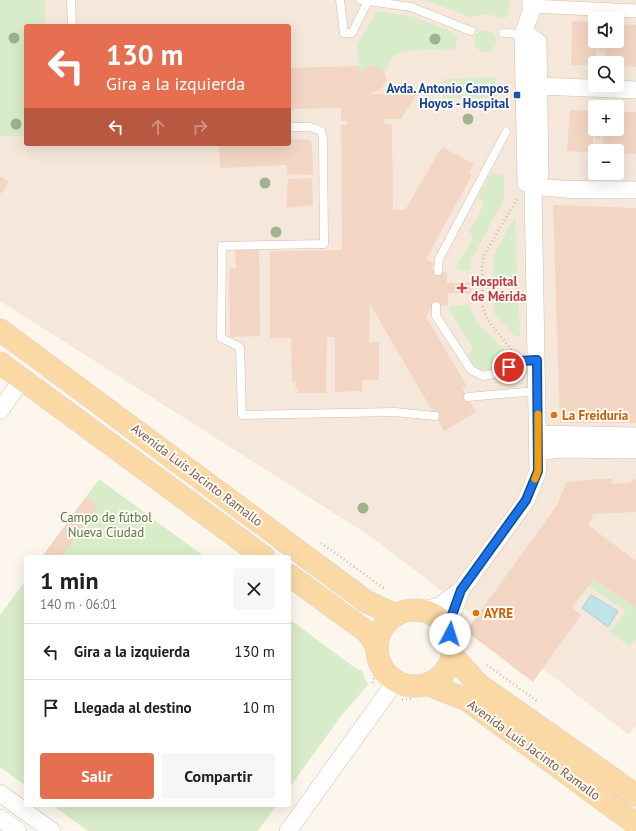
<!DOCTYPE html>
<html lang="es">
<head>
<meta charset="utf-8">
<style>
	:root { --surface:#fff; --page:#f6f6f6; --text:#202124; --muted:#757577; --line:#e0e0e0; --accent:#e76f51 }
	body { margin:0; font-family:"PT Sans",sans-serif; background:var(--page); color:var(--text); height:100vh; display:flex; flex-direction:column; font-size:15px; white-space:nowrap }
	* { box-sizing:border-box; margin:0 }
	p { font-size:13px; color:var(--muted) }
	.icon { flex:none; width:22px; height:22px; fill:none; stroke:currentColor; stroke-width:2; stroke-linecap:round; stroke-linejoin:round }
	.map { position:relative; flex:1; overflow:hidden }
	.drawer { position:absolute; left:24px; top:555px; width:267px; height:252px; display:flex; flex-direction:column; background:var(--surface); border-radius:4px; box-shadow:0 4px 16px #0002 }
	.drawer>* { flex:none }
	.hud { position:absolute; left:24px; top:24px; width:267px; height:122px; border-radius:4px; box-shadow:0 4px 16px #0002; background:#e76f51; color:#fff; overflow:hidden }
	.fabs { position:absolute; left:588px; top:12px; display:grid; gap:8px }
	.fabs a { display:grid; place-items:center; width:36px; height:36px; border-radius:4px; background:var(--surface); box-shadow:0 4px 16px #0002; font-size:20px }
	.pin { position:absolute; display:grid; place-items:center; width:34px; height:34px; color:#fff; margin:-17px; border:2px solid #fff; border-radius:50%; box-shadow:0 1px 4px #0007 }
	.me { position:absolute; width:44px; margin:-22px; rotate:5deg; stroke-linejoin:round; filter:drop-shadow(0 0 3px #0008) }
	.turn { display:flex; align-items:center; gap:14px; height:84px; padding:0 16px; font-size:18px }
	.turn .icon { width:52px; height:52px; stroke-width:2.5 }
	.turn b { display:block; font-size:28px; line-height:34px }
	.lanes { display:flex; align-items:center; height:38px; padding:0 16px; background:#0003; justify-content:center; gap:20px; direction:ltr }
	.lanes .off { opacity:.35 }
	.round { display:grid; place-items:center; flex:none; width:42px; height:42px; border-radius:4px; background:var(--page) }
	.summary { display:flex; align-items:center; justify-content:space-between; height:68px; padding:0 16px }
	h1 { font-size:24px; font-weight:700; line-height:30px }
	.action { display:flex; gap:8px; margin-top:auto; padding:8px 16px }
	.action a { flex:1; height:46px; border-radius:4px; background:var(--accent); color:#fff; font-size:16px; font-weight:700; line-height:46px; text-align:center }
	.action a+a { background:var(--page); color:var(--text) }
	ul { padding:0; list-style:none }
	li { display:flex; align-items:center; gap:12px; height:56px; padding:0 16px; border-top:1px solid var(--line) }
	li div { flex:1 }
	li b { display:block; font-size:15px }
	li em { font-style:normal }
	.map>svg:first-child { display:block }
</style>
</head>
<body>
<div class="map">
<svg width="636" height="831" viewBox="0 0 636 831">
	<rect width="100%" height="100%" fill="#fdf6ec"/>
	<path fill="#f5e8da" fill-rule="evenodd" d="M0,0H636V725L629,735L370,536L0,301ZM595,19H617V41H595ZM26,26H289V144H26ZM595,63H617V85H595ZM595,107H617V129H595ZM595,151H617V173H595Z"/>
	<path fill="#d8ecc9" d="M0,0H45V26H26V136H0Z
		M425,0H510L508,14L506,18L485,14L470,17Z
		M377,11L414,17L452,32L457,37V44L453,49L447,50C434,50 404,48 394,56C390,59 388,65 387,70L384,71C374,64 364,64 360,77L357,45Z
		M474 41a11 11 0 1 1 22 0a11 11 0 1 1-22 0Z
		M495,77L496,98H443V79Z
		M491,174H501L504,177V199L471,260L470,271L455,269L473,239L469,231L484,205L479,196Z
		M515,216L517,280L493,282V257Z
		M518,291L520,337L515,336L493,312L495,292Z
		M468,304L478,324L504,349C504,359 500,364 492,370H479L468,360L467,357L473,348L448,308Z
		M99,479L205,557H42Z
		M594,579L636,608V638L630,647L609,632L626,611L588,586Z
		M26,580V786L0,767V615Z
		M289,619L358,670H361L368,685L341,716L289,788Z
		M52,805H276L258,831H88Z"/>
	<path fill="#bfe3e8" stroke="#a5d3da" d="M591,595L618,611L608,627L582,608Z"/>
	<path fill="#f3d5c3" d="M572,21L595,22V41H617V24L636,25V67L617,66V63H605V49H604V52L599,51V48H597L595,65H571Z
		M359,66L360,77L362,70L369,66L378,67L384,71L386,78L385,84L381,89L371,94L416,95L401,119H384L385,124H392L393,210H405L442,147L474,164L469,174L472,175L426,259L434,263L431,270L447,272V283H472L471,294L448,293V305L432,307L426,317L467,386L462,388L476,412L444,431L370,304L369,342H379V380H362V391L335,392V337H327L326,393H298V388H295L296,381H292L291,338H270V251L342,250L341,125H347V121H341V108L289,109V68Z
		M570,110L594,111L595,129H617V112H636V154H617V151H602L603,136L601,135L600,139H595L596,135H593V153L567,151Z
		M289,139L309,140L312,144L313,175L287,174V165L220,168L219,144H289Z
		M0,176L9,182L0,195Z
		M312,178L313,205L286,208L288,179Z
		M553,205L636,208V423H560Z
		M235,250H259L260,336L230,337L229,269L236,268Z
		M596,479H612V484L631,483L632,479L636,480V512L594,514L588,525L636,561V608L594,579L572,607L581,615L533,682L466,631L558,504L566,482Z
		M86,497L98,506L61,557H42Z"/>
	<g fill="none" stroke-linecap="round" stroke-linejoin="round">
		<defs>
			<path id="service" d="M71,0L72,26
				M340,0L344,33H352L368,1
				M361,0L411,7L471,31
				M503,33L523,34
				M289,127H310L321,131L323,139L324,244L222,246L221,338L240,347L242,415L395,412L435,416
				M438,271L439,259L506,132
				M436,306V316L471,370L483,376L498,373L520,361L537,360
				M468,397L537,391"/>
			<path id="pedestrian" d="M531,6L636,11"/>
			<path id="minor" d="M531,0V12L523,34L526,183C548,192 609,189 636,190
				M539,86L636,90
				M0,411L22,379
				M538,434L636,436
				M539,452L559,449L636,450
				M422,610L439,606L461,590
				M450,634L452,615L461,590L526,501L538,471L533,186L540,175L538,42L530,36L523,34
				M0,793L52,831
				M0,818L18,831
				M288,831L396,681"/>
			<path id="primary" d="M0,330L367,602L396,615
				M0,363L264,557
				M289,575L367,632L377,646
				M377 648a38 38 0 1 1 76 0a38 38 0 1 1-76 0Z
				M452,655L478,684L636,795
				M427,684L467,700L636,824"/>
		</defs>
		<use href="#service" stroke="#d1beb0" stroke-width="9"/>
		<use href="#pedestrian" stroke="#d1beb0" stroke-width="14"/>
		<use href="#minor" stroke="#d1beb0" stroke-width="18"/>
		<use href="#primary" stroke="#dad1cd" stroke-width="23"/>
		<path stroke="#d9b8a5" stroke-width="2.5" stroke-dasharray="1 3" stroke-linecap="butt" d="M514,353L487,319L483,307L482,269L484,255L517,199
			M321,543L385,589
			M371,663L375,675L372,685
			M487,665L537,701
			M402,700L414,698"/>
		<use href="#service" stroke="#fff" stroke-width="8"/>
		<use href="#pedestrian" stroke="#fff" stroke-width="13"/>
		<use href="#minor" stroke="#fff" stroke-width="17"/>
		<use href="#primary" stroke="#fbd9a5" stroke-width="22"/>
	</g>
	<g fill="#a0b28e">
		<circle cx="14" cy="38" r="5.5"/>
		<circle cx="435" cy="39" r="5.5"/>
		<circle cx="468" cy="119" r="5.5"/>
		<circle cx="16" cy="124" r="5.5"/>
		<circle cx="265" cy="183" r="5.5"/>
		<circle cx="276" cy="232" r="5.5"/>
		<circle cx="363" cy="508" r="5.5"/>
	</g>
	<g fill="none" stroke-linecap="round" stroke-linejoin="round">
		<defs>
			<path id="route" d="M450,634L452,615L461,590L526,500L538,471L537,360L520,361L509,367"/>
		</defs>
		<use href="#route" stroke="#114b97" stroke-width="10"/>
		<use href="#route" stroke="#1a73e8" stroke-width="7"/>
		<path stroke="#f59e0b" stroke-width="7" d="M535,479L538,471V414"/>
	</g>
	<rect fill="#1a4fb4" stroke="#fffaf3" stroke-width="1.5" x="513" y="91" width="8" height="8" rx="2"/>
	<path fill="#e0444e" stroke="#fffaf3" stroke-width="1.5" d="M460 282h4v4h4v4h-4v4h-4v-4h-4v-4h4z"/>
	<g fill="#e8710a" stroke="#fffaf3" stroke-width="1.5">
		<circle cx="554" cy="415" r="4"/>
		<circle cx="476" cy="613" r="4"/>
	</g>
	<g text-anchor="middle" dominant-baseline="central" stroke-width="4" stroke-linejoin="round" paint-order="stroke">
		<g font-size="13" font-weight="bold" fill="#164399" stroke="#fffaf3" text-anchor="end">
			<text x="509" y="88">Avda. Antonio Campos<tspan x="509" dy="15">Hoyos - Hospital</tspan></text>
		</g>
		<g font-size="13" font-weight="bold" fill="#be3a42" stroke="#fffaf3" text-anchor="start">
			<text x="471" y="281">Hospital<tspan x="471" dy="15">de Mérida</tspan></text>
		</g>
		<g font-size="13" font-weight="bold" fill="#c56008" stroke="#fffaf3" text-anchor="start">
			<text x="562" y="415">La Freiduría</text>
			<text x="484" y="613">AYRE</text>
		</g>
		<g font-size="13" fill="#7a5c4d" stroke="#fffaf3">
			<text transform="translate(197 475) rotate(37)">Avenida Luis Jacinto Ramallo</text>
			<text transform="translate(534 750) rotate(36)">Avenida Luis Jacinto Ramallo</text>
		</g>
		<g font-size="13" fill="#537a41" stroke="#fffaf3">
			<text x="106" y="517">Campo de fútbol<tspan x="106" dy="15">Nueva Ciudad</tspan></text>
		</g>
	</g>
</svg>
<div class="fabs">
<a><svg class="icon" aria-label="sound" viewBox="0 0 24 24"><path d="M4 9h4l5-4v14l-5-4H4zM17 9q2 3 0 6"/></svg></a>
<a><svg class="icon" aria-label="search" viewBox="0 0 24 24"><circle cx="10" cy="10" r="6"/><path d="M15 15l6 6"/></svg></a>
<a>+</a>
<a>−</a>
</div>
<div class="pin" style="left:509px;top:367px;background:#d93025"><svg class="icon" aria-label="arrive" viewBox="0 0 24 24"><path d="M6 21V4h12l-3 4 3 4H6"/></svg></div>
<svg class="me" style="left:450px;top:634px" viewBox="-20 -20 40 40"><circle r="19" fill="#fff"/><path d="M0-13L10 11 0 6-10 11z" fill="#1a73e8"/></svg>
<div class="hud">
<div class="turn"><svg class="icon" aria-label="left" viewBox="0 0 24 24"><path d="M17 20v-9H6M10 6l-5 5 5 5"/></svg><div><b>130 m</b>Gira a la izquierda</div></div>
<div class="lanes"><svg class="icon" aria-label="left" viewBox="0 0 24 24"><path d="M17 20v-9H6M10 6l-5 5 5 5"/></svg><svg class="icon off" aria-label="ahead" viewBox="0 0 24 24"><path d="M12 20V5M6 11l6-6 6 6"/></svg><svg class="icon off" aria-label="right" viewBox="0 0 24 24"><path d="M7 20v-9h11M14 6l5 5-5 5"/></svg></div>
</div>
<section class="drawer">
<div class="summary"><div><h1>1 min</h1><p>140 m · 06:01</p></div><a class="round"><svg class="icon" aria-label="close" viewBox="0 0 24 24"><path d="M6 6l12 12M18 6L6 18"/></svg></a></div>
<ul>
<li><svg class="icon" aria-label="left" viewBox="0 0 24 24"><path d="M17 20v-9H6M10 6l-5 5 5 5"/></svg><div><b>Gira a la izquierda</b></div><em>130 m</em></li>
<li><svg class="icon" aria-label="arrive" viewBox="0 0 24 24"><path d="M6 21V4h12l-3 4 3 4H6"/></svg><div><b>Llegada al destino</b></div><em>10 m</em></li>
</ul>
<div class="action"><a>Salir</a><a>Compartir</a></div>
</section>
</div>
</body>
</html>
